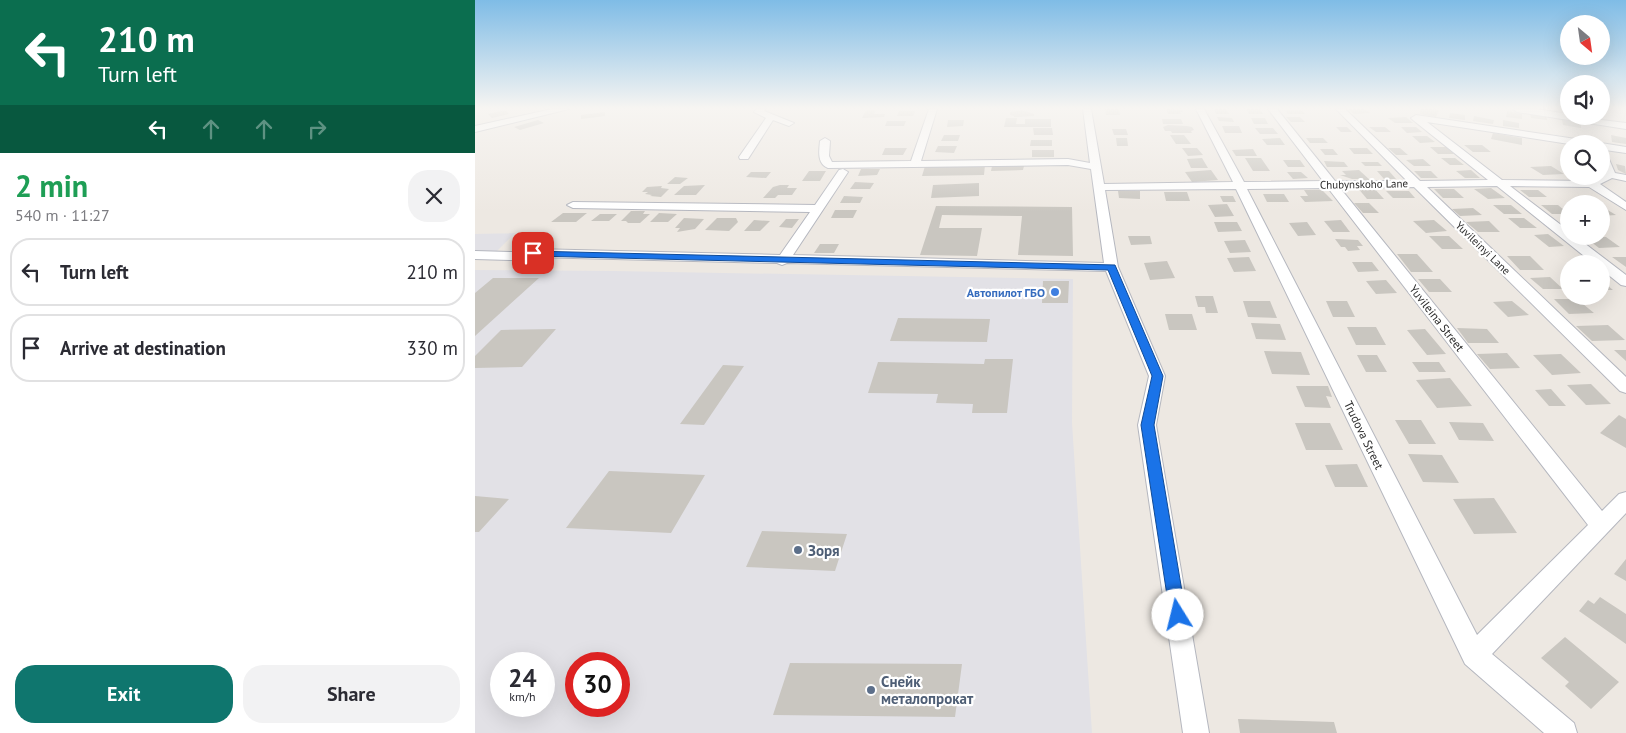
<!DOCTYPE html>
<html lang="en">
<head>
<meta charset="utf-8">
<style>
	:root { --surface:#fff; --page:#f2f2f3; --text:#2b2b33; --muted:#7c7c81; --line:#e1e1e2; --accent:#0f766e }
	body { margin:0; font-family:"PT Sans",sans-serif; background:var(--page); color:var(--text); height:100vh; display:flex; flex-direction:column; font-size:19px; white-space:nowrap }
	* { box-sizing:border-box; margin:0 }
	p { font-size:16px; color:var(--muted) }
	.icon { flex:none; width:28px; height:28px; fill:none; stroke:currentColor; stroke-width:2; stroke-linecap:round; stroke-linejoin:round }
	.map { position:relative; flex:1; overflow:hidden }
	.sheet { display:flex; flex-direction:column; background:var(--surface); width:475px }
	.sheet>* { flex:none }
	.guide { background:#0b6e4f; color:#fff; overflow:hidden }
	.needle { width:32px; rotate:151deg }
	.fabs { position:absolute; left:1085px; top:15px; display:grid; gap:10px }
	.fabs a { display:grid; place-items:center; width:50px; height:50px; border-radius:50%; background:var(--surface); box-shadow:0 5px 20px #0002; font-size:25px }
	.speed { position:absolute; left:15px; top:652px; display:flex; gap:10px; font-size:25px; font-weight:700; text-align:center }
	.speed>* { display:grid; place-content:center; width:65px; height:65px; border-radius:50%; background:var(--surface); box-shadow:0 5px 20px #0002; line-height:1 }
	.speed small { font-size:12px; font-weight:400 }
	.speed .limit { border:8px solid #d22; background:#fff; color:#111 }
	.pin { position:absolute; display:grid; place-items:center; width:42px; height:42px; color:#fff; margin:-21px; border-radius:10px; box-shadow:0 2px 8px #0006 }
	.me { position:absolute; width:55px; margin:-28px; rotate:351deg; stroke-linejoin:round; filter:drop-shadow(0 0 4px #0008) }
	.turn { display:flex; align-items:center; gap:18px; height:105px; padding:0 15px; font-size:22px }
	.turn .icon { width:65px; height:65px; stroke-width:2.5 }
	.turn b { display:block; font-size:35px; line-height:42px }
	.lanes { display:flex; align-items:center; height:48px; padding:0 15px; background:#0003; justify-content:center; gap:25px; direction:ltr }
	.lanes .off { opacity:.35 }
	.round { display:grid; place-items:center; flex:none; width:52px; height:52px; border-radius:20px; background:var(--page) }
	.overview { display:flex; align-items:center; justify-content:space-between; height:85px; padding:0 15px }
	h1 { font-size:30px; font-weight:700; line-height:38px; color:#1e9e55 }
	.action { display:flex; gap:10px; margin-top:auto; padding:10px 15px }
	.action a { flex:1; height:58px; border-radius:20px; background:var(--accent); color:#fff; font-size:20px; font-weight:700; line-height:58px; text-align:center }
	.action a+a { background:var(--page); color:var(--text) }
	ul { padding:0; list-style:none }
	li { display:flex; align-items:center; gap:15px; height:68px; margin:0 10px 8px; padding:0 5px; border:2px solid var(--line); border-radius:20px }
	li div { flex:1 }
	li b { display:block; font-size:19px }
	li em { font-style:normal }
	main { display:flex; flex:1; min-height:0 }
	.map>svg:first-child { display:block }
</style>
</head>
<body>
<main>
<section class="sheet">
<div class="guide">
<div class="turn"><svg class="icon" aria-label="left" viewBox="0 0 24 24"><path d="M17 20v-9H6M10 6l-5 5 5 5"/></svg><div><b>210 m</b>Turn left</div></div>
<div class="lanes"><svg class="icon" aria-label="left" viewBox="0 0 24 24"><path d="M17 20v-9H6M10 6l-5 5 5 5"/></svg><svg class="icon off" aria-label="ahead" viewBox="0 0 24 24"><path d="M12 20V5M6 11l6-6 6 6"/></svg><svg class="icon off" aria-label="ahead" viewBox="0 0 24 24"><path d="M12 20V5M6 11l6-6 6 6"/></svg><svg class="icon off" aria-label="right" viewBox="0 0 24 24"><path d="M7 20v-9h11M14 6l5 5-5 5"/></svg></div>
</div>
<div class="overview"><div><h1>2 min</h1><p>540 m · 11:27</p></div><a class="round"><svg class="icon" aria-label="close" viewBox="0 0 24 24"><path d="M6 6l12 12M18 6L6 18"/></svg></a></div>
<ul>
<li><svg class="icon" aria-label="left" viewBox="0 0 24 24"><path d="M17 20v-9H6M10 6l-5 5 5 5"/></svg><div><b>Turn left</b></div><em>210 m</em></li>
<li><svg class="icon" aria-label="arrive" viewBox="0 0 24 24"><path d="M6 21V4h12l-3 4 3 4H6"/></svg><div><b>Arrive at destination</b></div><em>330 m</em></li>
</ul>
<div class="action"><a>Exit</a><a>Share</a></div>
</section>
<div class="map">
<svg width="1151" height="733" viewBox="0 0 1151 733">
	<rect width="100%" height="100%" fill="#ede8e2"/>
	<path fill="#e2e1e6" fill-rule="evenodd" d="M40,233L16,257L0,260V234Z
		M0,270L138,271L598,279L597,423L617,733H0ZM26,664H69V706H26ZM101,664H144V706H101Z"/>
	<path fill="#c9c6c0" d="M630,109H644L645,115H631Z
		M691,109L707,110L708,112H705L706,114H693Z
		M739,109H751L754,114H741Z
		M771,109H785L788,114H774Z
		M873,109H890L895,113L879,114Z
		M945,109H957L964,110L961,117L945,114Z
		M30,110L34,114L17,118L13,114Z
		M391,110H401L399,114H410L409,117L387,118Z
		M547,110L559,114V116L539,117V116L535,115V112Z
		M810,110H826L830,114H813Z
		M424,111H440L438,116H422Z
		M1032,111L1047,114V119L1031,117Z
		M130,112V116L106,119V115Z
		M975,113L990,115V120L974,118Z
		M1055,114L1071,116L1072,120L1056,118Z
		M999,116L1019,120L1018,124L998,121Z
		M742,117L757,118L759,122L744,121Z
		M811,117H825L830,122H816Z
		M931,117L938,123H920L913,118Z
		M531,118H542L541,124H550V119H576V127H529Z
		M776,118H790L793,124H779Z
		M687,119H706L708,124H688Z
		M63,120L69,123L45,130L39,127Z
		M473,120H489L488,126L472,127Z
		M1028,120L1044,123V128L1028,126Z
		M1087,120L1106,123V128L1088,125Z
		M412,121H431L429,126H410Z
		M693,125L712,126L717,127L719,130L716,131L717,133H697L696,131H690L688,127Z
		M747,126H764L767,133H750Z
		M861,127H872L877,132H866Z
		M894,127H910L916,132H901Z
		M926,127H941L947,132L932,133Z
		M558,128H577L578,135H559Z
		M780,128H798L803,134H785Z
		M637,129H651L653,135H639Z
		M1018,133L1047,138V145L1016,139Z
		M469,135H485L483,141H466Z
		M695,135H709L716,144H701Z
		M1136,135L1151,138V144L1137,142Z
		M937,136H952L960,142L945,143Z
		M641,138H652L653,146H642Z
		M805,138L810,145H792L787,139Z
		M831,138H848L853,143H835Z
		M556,140H577V146H555Z
		M989,145H1007L1016,152H998Z
		M463,146H482L479,153L460,152Z
		M955,147H971L979,154H963Z
		M410,148H432L428,155H407Z
		M707,148H722L728,155L713,156Z
		M874,148H892L898,154H879Z
		M913,148H925L933,155H921Z
		M778,149L782,156H761L757,150Z
		M845,149H858L863,155H850Z
		M557,150H579V157H557Z
		M727,158L733,168H716L712,159Z
		M770,158H786L795,171H778Z
		M966,158H980L989,165H975Z
		M948,159L956,166H939L931,160Z
		M808,160H825L830,167H813Z
		M849,161L869,162L873,167H852Z
		M886,162H903L907,166H890Z
		M1141,164L1150,166L1151,174L1143,170Z
		M510,165L509,175L447,176L450,166Z
		M517,166H549L548,170L516,171Z
		M1076,166L1089,174L1068,175L1055,167Z
		M386,169H405L402,175L383,176Z
		M736,170L743,180L717,182L710,172Z
		M884,170L896,181L887,182L884,179H877L865,175H871L867,171Z
		M996,170L1005,178H990L981,171Z
		M334,171H351L345,181H327Z
		M902,171H914L921,179H909Z
		M939,171H956L963,178H946Z
		M276,172H296L291,178L271,177Z
		M812,172H826L833,178L818,179Z
		M200,177L213,178L205,184H192Z
		M380,182L399,183L395,189H375Z
		M504,183V196L456,198L458,185Z
		M230,185L221,195H199L209,186Z
		M305,185H314L312,188H322L317,195H303L300,198H288L298,187Z
		M187,186L186,188L194,189L186,197L175,196L177,195L170,194L173,192H167L172,187Z
		M882,187H898L909,199H892Z
		M1016,188L1030,198L1013,199L999,189Z
		M959,189H979L989,198H968Z
		M829,190H847L858,201L830,202L825,196H833Z
		M1045,190H1063L1072,197H1054Z
		M643,191H665V199L644,198Z
		M911,191H934L940,198H918Z
		M689,192H712L715,201H691Z
		M788,194H809L814,202H792Z
		M369,196L388,197L385,203H365Z
		M745,196H758L761,202H748Z
		M879,203H894L904,213H888Z
		M752,204L759,216L740,217L733,205Z
		M1018,205H1036L1047,214H1029Z
		M1066,205H1083L1094,214H1077Z
		M461,206L597,207L598,256L543,255L547,216L467,215L464,228H507L502,256L445,255Z
		M1126,206L1141,215L1126,216Z
		M998,208L1007,215L985,216L977,209Z
		M360,210H382L378,218H356Z
		M156,211H170L168,214H175L165,223H153L151,221H146Z
		M88,213H112L101,222H76Z
		M184,213L202,214L193,222H175Z
		M125,214H142L134,221H116Z
		M209,218L229,219L220,229L202,232L205,228H200Z
		M242,218H261L263,222L254,231L230,230Z
		M1033,218H1049L1062,228H1045Z
		M311,219H324L317,228L304,227Z
		M279,220L295,221L285,231H269Z
		M866,220L875,232H858L849,221Z
		M959,220L972,231L951,233L938,221Z
		M1014,221L1025,232H1003L991,222Z
		M739,222H762L767,231L743,232Z
		M832,222L841,235L823,236L814,223Z
		M1073,234L1089,246L1074,247L1059,235Z
		M653,236H675L677,244L656,245Z
		M954,236H974L988,249H967Z
		M1110,237H1131L1145,247L1124,248Z
		M860,239L883,240L888,246H882L885,250L873,251L870,247H866Z
		M770,240L776,252L755,253L749,241Z
		M345,244H364L359,253H339Z
		M922,254H942L958,272H936Z
		M1032,256H1055L1069,270H1045Z
		M774,257L781,271L759,272L752,258Z
		M1137,257H1151V267Z
		M692,261L700,278L675,280L669,263Z
		M877,262H897L904,271L883,272Z
		M1075,277L1088,289H1068L1055,278Z
		M18,278H64L0,336V293Z
		M943,279H965L977,292H954Z
		M911,280L922,293L901,294L891,281Z
		M1126,280L1138,290H1126Z
		M568,281H594L593,303H567Z
		M720,296H738L743,313H731L730,307H723Z
		M1079,299H1102L1119,313L1094,314Z
		M768,301H795L802,318L773,317Z
		M851,301H872L880,317H858Z
		M1037,301L1054,315L1033,317L1018,302Z
		M690,314H717L722,330H694Z
		M423,318L515,319L512,342L415,341Z
		M776,323L805,324L811,340L781,339Z
		M1133,325L1150,340L1117,341L1101,326Z
		M872,327H901L911,345H881Z
		M982,328L1012,329L1024,343H993Z
		M81,329L47,367L0,368V356L26,330Z
		M950,329L971,354L952,355L932,330Z
		M1139,350H1151V361Z
		M789,351L826,352L835,375L797,374Z
		M1032,353L1045,368L1015,369L1002,354Z
		M1086,354L1106,373L1077,375L1058,355Z
		M882,355H902L912,372H891Z
		M510,359H538L532,413H497L498,404L461,403L463,394L393,393L403,362L509,364Z
		M937,362H964L971,372H944Z
		M248,365L269,366L229,425L205,424Z
		M975,378L997,406L962,408L941,380Z
		M1116,384L1136,404L1111,405L1092,385Z
		M821,386H853L857,397L851,396L856,408L830,407Z
		M1076,389L1091,406H1074L1060,390Z
		M1144,415L1151,419V448L1125,433Z
		M920,420H946L961,444H934Z
		M974,422L1008,423L1019,441L984,440Z
		M820,423H855L868,450H831Z
		M933,454L967,455L984,483L948,482Z
		M882,464L893,487H860L850,465Z
		M134,471L230,475L196,533L91,528Z
		M0,496L34,499L4,532H0Z
		M1019,498L1042,533L999,534L978,499Z
		M287,531L372,534L360,571L271,567Z
		M1151,559V581L1139,574Z
		M1125,597L1151,614V644L1104,611L1113,600L1119,604Z
		M1090,637L1144,682L1116,709L1090,686L1094,682L1066,658Z
		M315,663L487,664L480,717L298,715Z
		M763,719L859,722L862,733H765Z"/>
	<g fill="none" stroke-linecap="round" stroke-linejoin="round">
		<defs>
			<path id="minor" d="M77,109H94L0,132V126Z
				M281,109H290L289,111L319,123L314,126L298,120L273,159H265L264,157L291,118L279,112Z
				M454,109H462L446,161L593,159L615,163L608,109H616L629,184L758,182L721,109H729L769,182L848,181L793,109H802L860,181H932L861,109H870L945,181L1013,180L938,120L936,118L941,115L1114,141L1119,144H1094L952,122L1027,180L1115,181L1130,174L1126,164V144H1123L1126,143L1151,147V153L1130,150L1140,173L1151,175V181L1137,178L1125,184L1151,202V210L1114,187L1035,186L1094,231V236H1100L1151,275V286L1146,285L1126,269V264H1119L1022,186L952,187L1151,377V393L1145,391L939,187L865,188L1127,511L1144,494L1151,492V513L1017,654L1099,723L1102,733H1069L990,664L761,189L630,190L643,267L690,376L681,425L734,733H708L663,425L674,376L631,271L312,263L307,265L302,263L58,257L37,260L0,259V251L37,252L58,249L305,255L335,212L98,208L92,205L98,202L340,205L364,170L368,169L373,172L318,255L629,263L616,169L593,165L353,168C342,164 344,151 345,141L350,138L355,141L354,156L357,162L436,161ZM853,188L1113,525L1002,635L772,189Z
				M1038,109H1060L1094,114V116L1151,123V129L1042,112Z"/>
		</defs>
		<use href="#minor" stroke="#b5b7bf" stroke-width="2"/>
		<use href="#minor" fill="#fff" fill-rule="evenodd"/>
	</g>
	<linearGradient id="sky" x2="0" y2="1"><stop stop-color="#7fbce6"/><stop offset="0.51" stop-color="#f7f5f2"/><stop offset="1" stop-color="#f7f5f2" stop-opacity="0"/></linearGradient>
	<rect width="1151" height="212" fill="url(#sky)"/>
	<path fill="#1a73e8" stroke="#114b97" d="M55,251L640,265L688,376L679,425L711,615L709,621L703,623L697,621L695,615L666,425L677,376L633,270L58,256L54,253Z"/>
	<circle fill="#3f7fe0" stroke="#fff" stroke-width="2" cx="580" cy="292" r="5"/>
	<g fill="#5c6f8a" stroke="#fff" stroke-width="2">
		<circle cx="323" cy="550" r="5"/>
		<circle cx="396" cy="690" r="5"/>
	</g>
	<g text-anchor="middle" dominant-baseline="central" stroke-width="4.5" stroke-linejoin="round" paint-order="stroke">
		<g font-size="11" fill="#2d2d2d" stroke="#fff">
			<text transform="translate(889 184) rotate(-1)">Chubynskoho Lane</text>
			<text transform="translate(1008 248) rotate(44)">Yuvileinyi Lane</text>
		</g>
		<g font-size="12" font-weight="bold" fill="#366cbe" stroke="#fff" text-anchor="end">
			<text x="570" y="292">Автопилот ГБО</text>
		</g>
		<g font-size="12" fill="#2d2d2d" stroke="#fff">
			<text transform="translate(962 318) rotate(52)">Yuvileina Street</text>
			<text transform="translate(889 435) rotate(64)">Trudova Street</text>
		</g>
		<g font-size="15" font-weight="bold" fill="#4e5e75" stroke="#fff" text-anchor="start">
			<text x="333" y="550">Зоря</text>
			<text x="406" y="681">Снейк<tspan x="406" dy="17">металопрокат</tspan></text>
		</g>
	</g>
</svg>
<div class="fabs">
<a><svg class="needle" viewBox="-14 -14 28 28"><path d="M0-13l5 13h-10z" fill="#e53935"/><path d="M0 13l5-13h-10z" fill="#7c7c81"/></svg></a>
<a><svg class="icon" aria-label="sound" viewBox="0 0 24 24"><path d="M4 9h4l5-4v14l-5-4H4zM17 9q2 3 0 6"/></svg></a>
<a><svg class="icon" aria-label="search" viewBox="0 0 24 24"><circle cx="10" cy="10" r="6"/><path d="M15 15l6 6"/></svg></a>
<a>+</a>
<a>−</a>
</div>
<div class="speed"><div>24<small>km/h</small></div><div class="limit">30</div></div>
<div class="pin" style="left:58px;top:253px;background:#d93025"><svg class="icon" aria-label="arrive" viewBox="0 0 24 24"><path d="M6 21V4h12l-3 4 3 4H6"/></svg></div>
<svg class="me" style="left:703px;top:615px" viewBox="-20 -20 40 40"><circle r="19" fill="#fff"/><path d="M0-13L10 11 0 6-10 11z" fill="#1a73e8"/></svg>
</div>
</main>
</body>
</html>
